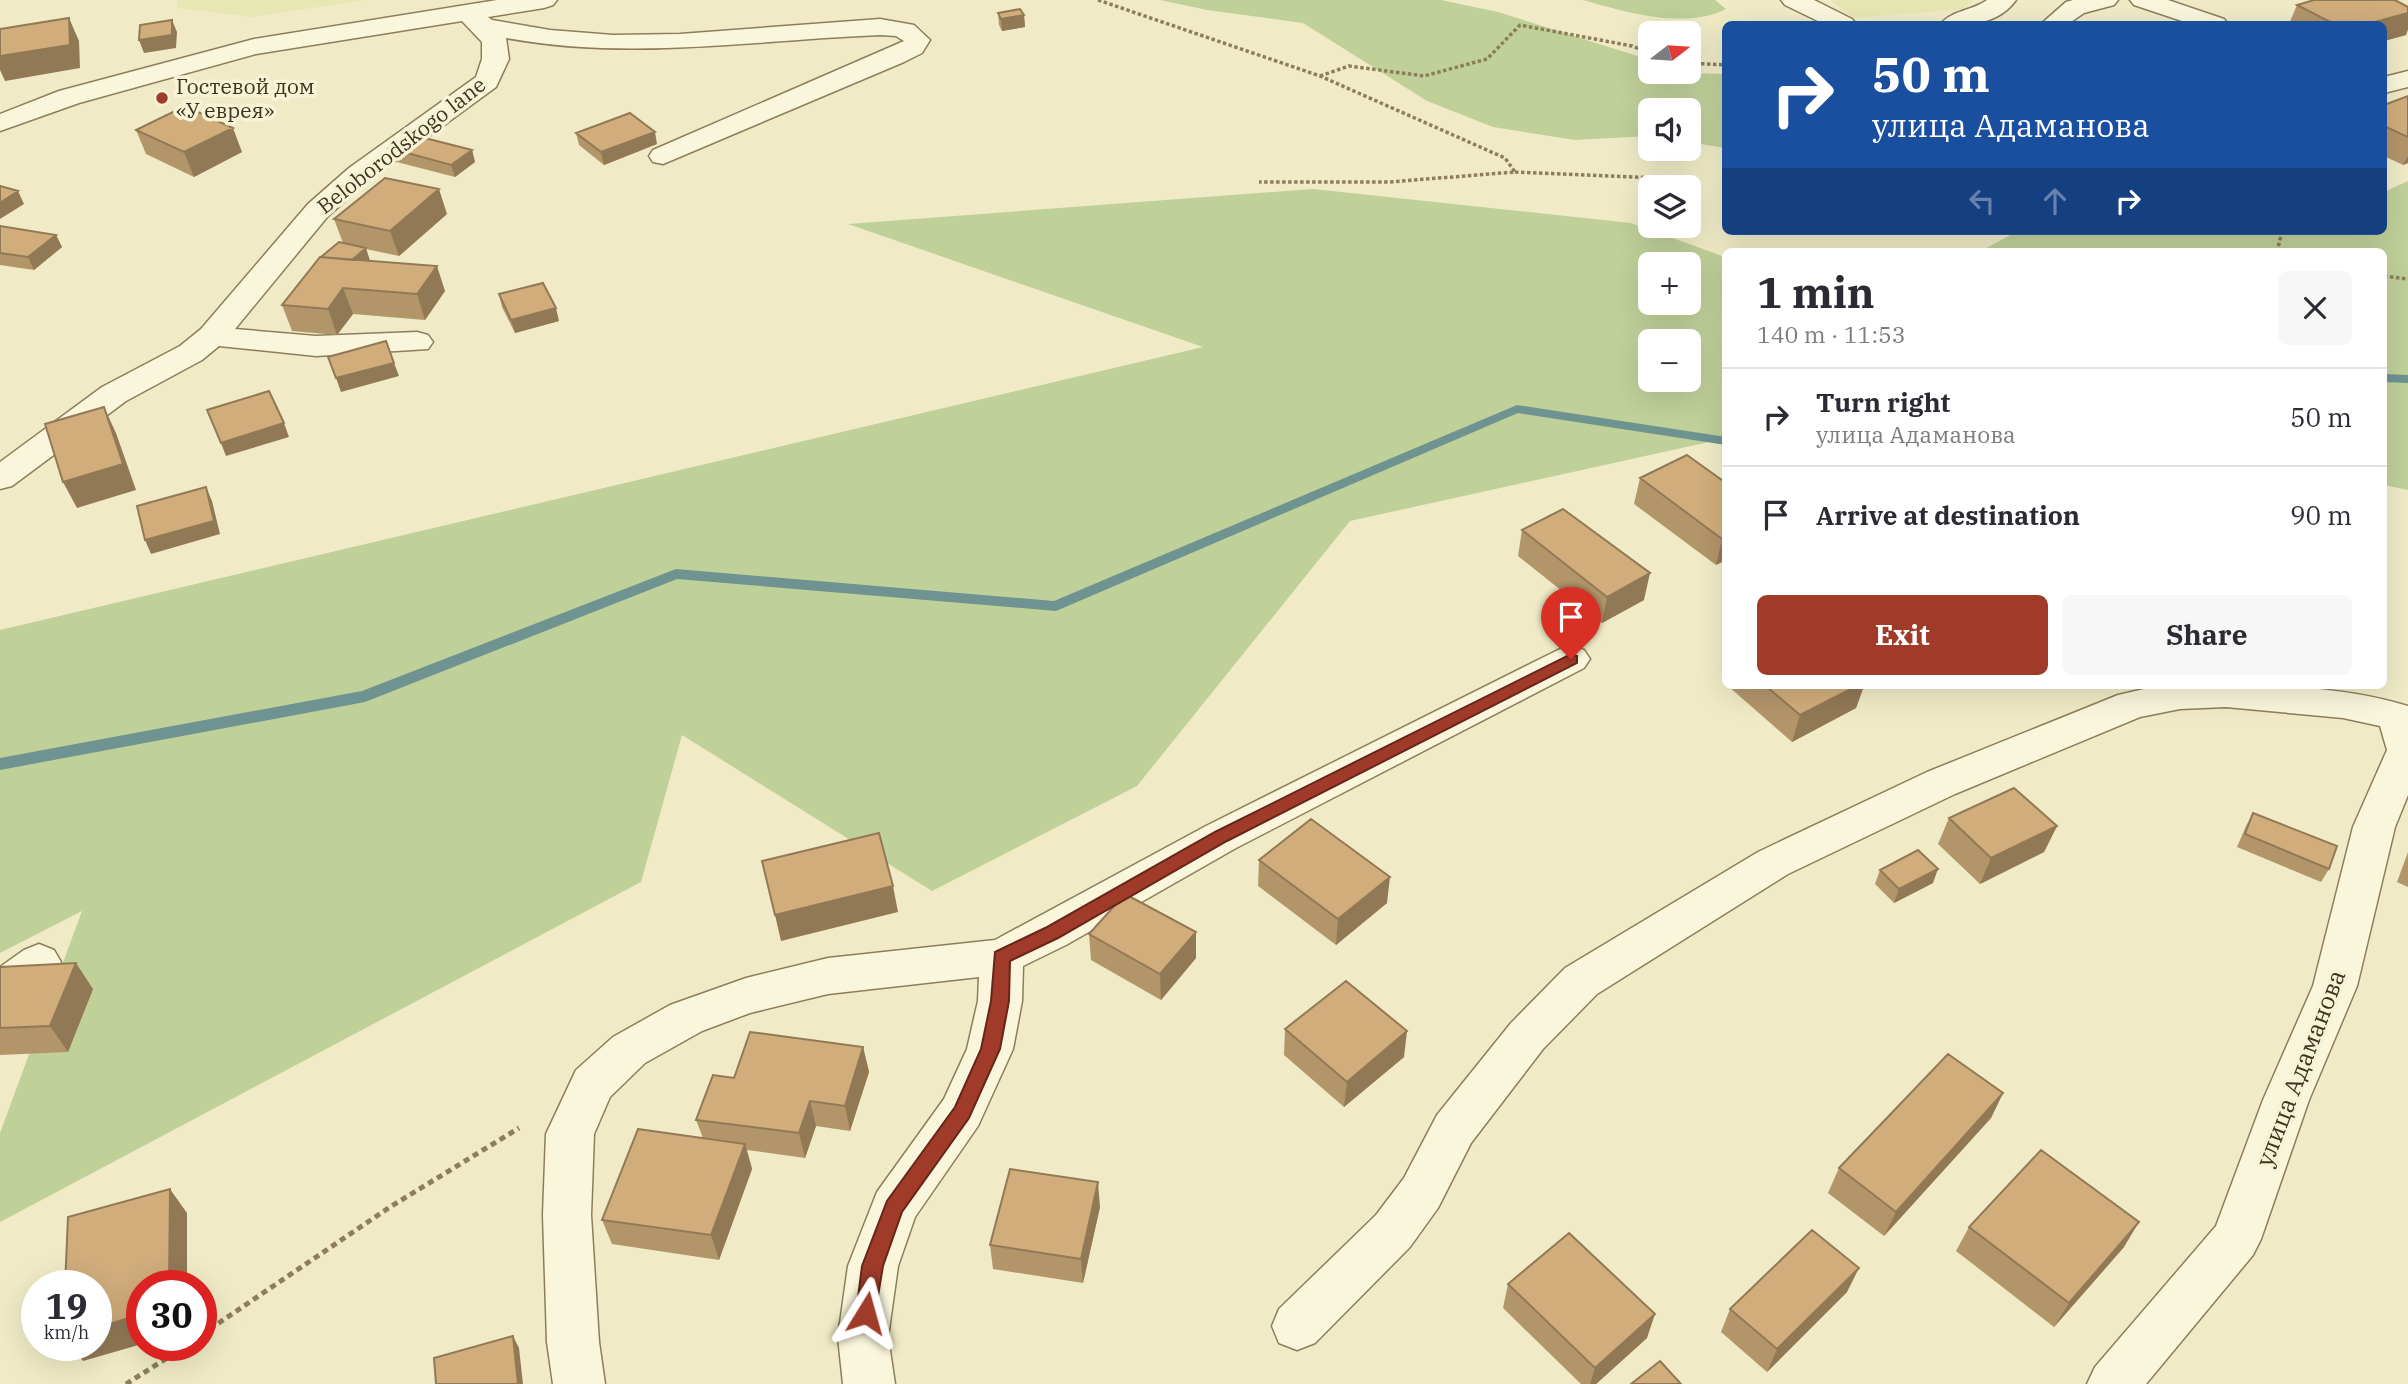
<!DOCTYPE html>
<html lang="en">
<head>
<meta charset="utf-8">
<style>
	:root { --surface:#fff; --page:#f7f7f7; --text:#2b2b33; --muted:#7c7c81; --line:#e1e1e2; --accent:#9f3b28 }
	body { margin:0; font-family:"IBM Plex Serif",serif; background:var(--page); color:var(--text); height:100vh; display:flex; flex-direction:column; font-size:26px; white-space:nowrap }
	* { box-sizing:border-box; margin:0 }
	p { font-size:23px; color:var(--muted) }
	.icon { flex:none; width:38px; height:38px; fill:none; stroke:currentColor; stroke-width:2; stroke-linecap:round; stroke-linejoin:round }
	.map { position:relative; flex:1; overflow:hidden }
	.panel { position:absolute; left:1722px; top:248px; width:665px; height:441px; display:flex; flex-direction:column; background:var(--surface); border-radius:10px; box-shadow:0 7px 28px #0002 }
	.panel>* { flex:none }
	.top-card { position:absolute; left:1722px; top:21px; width:665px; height:214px; border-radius:10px; box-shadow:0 7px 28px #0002; background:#1a4fa0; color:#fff; overflow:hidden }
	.needle { width:46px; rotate:73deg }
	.buttons { position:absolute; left:1638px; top:21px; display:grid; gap:14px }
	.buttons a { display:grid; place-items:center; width:63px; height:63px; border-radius:10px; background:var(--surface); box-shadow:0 7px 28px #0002; font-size:35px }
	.speed { position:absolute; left:21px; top:1270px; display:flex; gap:14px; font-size:35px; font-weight:700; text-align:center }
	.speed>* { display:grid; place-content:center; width:91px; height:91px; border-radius:50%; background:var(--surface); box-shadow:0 7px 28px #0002; line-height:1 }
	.speed small { font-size:18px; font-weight:400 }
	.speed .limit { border:10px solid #d22; background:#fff; color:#111 }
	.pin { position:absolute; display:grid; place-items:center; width:60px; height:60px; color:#fff; margin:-72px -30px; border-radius:50% 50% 50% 0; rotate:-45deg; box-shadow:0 0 7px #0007 }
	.pin .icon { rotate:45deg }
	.me { position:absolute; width:77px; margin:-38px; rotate:8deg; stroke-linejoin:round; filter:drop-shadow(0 0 5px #0008) }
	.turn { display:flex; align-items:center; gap:24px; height:147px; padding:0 35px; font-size:32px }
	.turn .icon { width:91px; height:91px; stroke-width:2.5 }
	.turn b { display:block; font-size:49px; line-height:60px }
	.lanes { display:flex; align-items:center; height:66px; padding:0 35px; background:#0003; justify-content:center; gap:35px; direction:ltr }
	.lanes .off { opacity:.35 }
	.round { display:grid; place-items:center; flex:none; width:74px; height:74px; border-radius:10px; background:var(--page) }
	.headline { display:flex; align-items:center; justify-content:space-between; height:119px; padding:0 35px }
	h1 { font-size:42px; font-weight:700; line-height:52px }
	.cta { display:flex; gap:14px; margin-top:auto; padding:14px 35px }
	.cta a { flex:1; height:80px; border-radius:10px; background:var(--accent); color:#fff; font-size:28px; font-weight:700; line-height:80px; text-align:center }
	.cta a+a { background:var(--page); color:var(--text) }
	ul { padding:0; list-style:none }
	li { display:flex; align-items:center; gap:21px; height:98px; padding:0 35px; border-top:2px solid var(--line) }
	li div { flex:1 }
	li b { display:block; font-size:26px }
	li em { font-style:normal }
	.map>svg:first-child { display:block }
</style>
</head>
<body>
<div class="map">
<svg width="2408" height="1384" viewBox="0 0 2408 1384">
	<rect width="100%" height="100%" fill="#f0ebc6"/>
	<path fill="#e6e7b3" d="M177,0H366L251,17L177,8Z
		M1830,0H1973L1963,9L1853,18Z"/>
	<path fill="#c0d099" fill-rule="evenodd" d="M1160,0H1441L1498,12L1650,60V72L1725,74V148L1689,142V110H1650V136L1575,140L1493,127L1427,101L1303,23L1207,10Z
		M1583,0H1715L1726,9C1685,30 1625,12 1583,0Z
		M2408,181V490L2384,485V252H1979L2018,231H2384V192Z
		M1313,189L1631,223L1725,257V444L1718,440L1350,521L1137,786L932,891L682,735L641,882L0,1222V1133L82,911L0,953V630L1203,347L848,224ZM1650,264H1689V303H1650ZM1650,341H1689V380H1650Z"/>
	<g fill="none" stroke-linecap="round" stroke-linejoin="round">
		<path fill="#6e9390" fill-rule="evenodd" d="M2384,374L2408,375V383L2384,382Z
			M1517,405L1726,437V445L1518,413L1056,611L677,579L365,702L0,770V758L362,691L676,569L1054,601Z"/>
		<defs>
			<path id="minor" d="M497,0H557L553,5L544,8L488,17L492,20L550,30L613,35L680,34L880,19L914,25L930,40L922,53L904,62L663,164L653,162L649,156L653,150L904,41L896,36L880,35C754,40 631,61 506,38L509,59L496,87L369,180L328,216L235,329L316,336L417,332L428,335L433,342L428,349L316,356L219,346L202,360L126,401L12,486L0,489V462L102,387L180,346L201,329L308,204L349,168L476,77L482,59V42L462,21L256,54L79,103L0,131V114L59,91L254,39Z
				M1781,0H1814L1852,19L1856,24H1824L1785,5Z
				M1987,0H2016C1998,25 1968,26 1941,24C1950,11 1974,10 1987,0Z
				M2073,0H2118L2114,5L2084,13L2068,24H2041L2066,2Z
				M2130,0H2168L2224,19L2228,24H2191L2134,5Z
				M2408,71V87L2384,93V77Z
				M1571,646L1584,650L1590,659L1584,668L1236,848L1066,945L1023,966L1022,1001L1013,1049L978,1126L915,1217L898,1266L888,1337L895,1384H843L838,1337L848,1266L877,1192L944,1099L967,1049L978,1001L979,977L828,994L750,1013L702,1031L645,1063L610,1097L594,1134L591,1215L599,1342L605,1384H553L547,1342L543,1215L546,1134L576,1070L613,1037L670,1005L746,978L828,958L995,940L1206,826L1558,650Z
				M2157,686C2242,686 2326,681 2408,706V795L2395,827L2357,986L2309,1100L2261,1239L2253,1255L2146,1384H2087L2095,1367L2216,1226L2263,1100L2313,986L2353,827L2387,750L2380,726L2343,718L2226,707L2180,709L2140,717L1955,794L1788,874L1597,994L1543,1049L1471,1143L1438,1208L1410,1247L1315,1343L1297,1350L1279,1343L1272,1326L1279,1309L1376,1215L1404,1178L1437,1115L1511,1023L1565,968L1758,852L1927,772L2118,695Z
				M39,944L54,950L61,962C50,984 23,1001 0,1009V967L24,950Z"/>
		</defs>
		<use href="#minor" stroke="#8d7e5b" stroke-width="3"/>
		<path stroke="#8d7e5b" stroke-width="3.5" stroke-dasharray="3.5 2.5" stroke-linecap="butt" d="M1098,0L1320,76L1505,158L1515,172L1389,182H1259
			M1689,63L1726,65
			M1320,76L1349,66L1424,76L1487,59L1520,25L1632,46L1650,53
			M1515,172L1683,179
			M2277,252L2282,231
			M2384,276L2408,279"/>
		<path stroke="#8d7e5b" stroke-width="5" stroke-dasharray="6 4.5" stroke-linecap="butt" d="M201,1335L390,1207L519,1128
			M126,1384L186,1346"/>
		<use href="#minor" fill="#faf6db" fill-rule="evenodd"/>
	</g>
	<path fill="#b3956a" d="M2297,5L2408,7V29L2406,35L2384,41V24H2289Z
		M998,13L1024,15L1025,27L1002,31L999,25Z
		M2408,96V163L2403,165L2384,156V105Z
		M136,130L242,152L194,177L146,154Z
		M576,133L657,144L604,165L579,145Z
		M389,148L472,150L475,162L455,177L393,161Z
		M447,214L399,256L366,249L370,261L445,291L425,320L353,314L337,335L292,331L282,305L343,243L334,219Z
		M0,226L56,235L62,247L34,270L0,265Z
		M499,294L559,321L515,333L502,307Z
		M1640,478L1726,483V560L1716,565L1634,504Z
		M1522,530L1644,600L1602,623L1518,556Z
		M1728,686H1864L1856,708L1792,742Z
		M2253,813L2329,869L2321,882L2237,847L2246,826Z
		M1949,818L2057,826L2044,852L1980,884L1938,844Z
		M2408,852V887L2397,882Z
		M1259,860L1387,903L1336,945L1258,886Z
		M1880,870L1933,883L1894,903L1875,884Z
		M1089,934L1196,958L1161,1000L1091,960Z
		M0,967L93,989L68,1052L0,1055Z
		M1285,1029L1404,1057L1344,1107L1284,1055Z
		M863,1047L869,1072L850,1131L816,1126L805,1158L747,1150L752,1169L719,1260L612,1244L602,1220L703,1138L696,1120L734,1078Z
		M2003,1093L1991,1118L1884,1236L1828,1193L1839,1168Z
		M1100,1207L1083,1283L993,1269L990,1245Z
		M1969,1227L2124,1247L2054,1327L1956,1251Z
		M1508,1284L1647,1338L1596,1384H1581L1503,1308Z
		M1847,1292L1767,1372L1721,1332L1730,1309Z"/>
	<path fill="#927956" d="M2408,13V29L2406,35L2384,41V24H2367Z
		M1024,15L1025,27L1002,31L1001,19Z
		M69,18L79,41L80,68L5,81L0,70V56Z
		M172,20L177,32L176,48L144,53L139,40Z
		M233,128L242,152L194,177L184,152Z
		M655,132L657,144L604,165L601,152Z
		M472,150L475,162L455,177L451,165Z
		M2408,156V163L2403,165Z
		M439,189L447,214L399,256L390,231Z
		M18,191L24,204L0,219V203Z
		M56,235L62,247L34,270L28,257Z
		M366,248L370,261L343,267Z
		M437,266L445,291L425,320L417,294Z
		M343,288L353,314L337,335L328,309Z
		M556,308L559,321L515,333L511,320Z
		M394,363L399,376L341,392L336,378Z
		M104,407L116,433L136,490L77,508L63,482Z
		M284,423L289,437L226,456L221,443Z
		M206,487L212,501L220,534L151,554L145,540Z
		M1726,538V560L1716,565L1722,539Z
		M1650,573L1644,600L1602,623L1607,597Z
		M1857,686H1864L1856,708L1792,742L1800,715Z
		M2057,826L2044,852L1980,884L1991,858Z
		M1938,869L1933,883L1894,903L1899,889Z
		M1390,877L1387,903L1336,945L1338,919Z
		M893,886L898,912L781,941L775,915Z
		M1196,932V958L1161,1000L1160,974Z
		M76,963L93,989L68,1052L50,1026Z
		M1407,1031L1404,1057L1344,1107L1347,1082Z
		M863,1047L869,1072L850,1131L845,1106Z
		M2003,1093L1991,1118L1884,1236L1896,1212Z
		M810,1101L816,1126L805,1158L799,1133Z
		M745,1144L752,1169L719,1260L711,1235Z
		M1098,1182L1100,1207L1083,1283L1081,1259Z
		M170,1189L187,1213V1286H169Z
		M2139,1222L2124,1247L2054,1327L2069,1303Z
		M1859,1268L1847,1292L1767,1372L1777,1349Z
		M142,1314V1344L83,1361L70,1346H96V1328Z
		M1655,1314L1647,1338L1596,1384H1590L1595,1368Z
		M513,1336L519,1348L523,1384H518Z"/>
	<path fill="#d0ad7b" stroke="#927956" stroke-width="2" d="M2314,0H2395L2408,7V13L2367,24H2334L2297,5Z
		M1020,9L1024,15L1001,19L998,13Z
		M69,18L70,45L0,56V29Z
		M172,20V35L139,40L140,25Z
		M2408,96V137L2384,126V105Z
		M185,106L233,128L184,152L136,130Z
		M630,113L655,132L601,152L576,133Z
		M409,134L472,150L451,165L389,148Z
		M385,178L439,189L390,231L334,219Z
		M0,186L18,191L0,203Z
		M0,226L56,235L28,257L0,253Z
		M339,242L366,248L352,260L321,257Z
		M320,257L437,266L417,294L343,288L328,309L282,305Z
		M543,283L556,308L511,320L499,294Z
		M386,341L394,363L336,378L328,357Z
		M269,391L284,423L221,443L207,410Z
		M104,407L123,464L63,482L45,424Z
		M1687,455L1726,483V538L1722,539L1640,478Z
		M206,487L214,521L145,540L137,506Z
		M1563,509L1650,573L1607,597L1522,530Z
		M1766,686H1857L1800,715Z
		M2014,788L2057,826L1991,858L1949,818Z
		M2253,813L2337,846L2329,869L2245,834Z
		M1311,819L1390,877L1338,919L1259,860Z
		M879,833L893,886L775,915L762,861Z
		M1918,850L1938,869L1899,889L1880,870Z
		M1125,894L1196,932L1160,974L1089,934Z
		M76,963L50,1026L0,1028V967Z
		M1346,981L1407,1031L1347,1082L1285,1029Z
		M750,1032L863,1047L845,1106L810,1101L799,1133L696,1120L713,1075L734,1078Z
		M1948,1054L2003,1093L1896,1212L1839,1168Z
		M638,1129L745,1144L711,1235L602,1220Z
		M2041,1150L2139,1222L2069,1303L1969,1227Z
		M1010,1169L1098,1182L1081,1259L990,1245Z
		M170,1189L169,1286H142V1314L96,1328V1286H65L68,1217Z
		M1812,1230L1859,1268L1777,1349L1730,1309Z
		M1569,1233L1655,1314L1595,1368L1508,1284Z
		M513,1336L518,1384H436L434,1358Z
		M1660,1361L1681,1384H1631Z"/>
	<path fill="#9f3b28" stroke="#67261a" stroke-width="2" d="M1571,654L1577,656V663L1227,841L1058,938L1010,961L1009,1001L1000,1049L969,1118L902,1212L883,1266L874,1320L866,1323L859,1320L856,1313L862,1266L887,1201L955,1107L981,1049L991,1001L995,952L1045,928L1215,832Z"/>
	<circle fill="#9f3b28" stroke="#f7f3d7" stroke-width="2.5" cx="162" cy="98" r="7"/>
	<g text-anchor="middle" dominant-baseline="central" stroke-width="7" stroke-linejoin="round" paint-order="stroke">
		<g font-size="21" fill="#3d331f" stroke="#f7f3d7" text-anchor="start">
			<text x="176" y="86">Гостевой дом<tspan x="176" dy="24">«У еврея»</tspan></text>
		</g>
		<g font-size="21" fill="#3d331f" stroke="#f7f3d7">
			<text transform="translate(401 145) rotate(-38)">Beloborodskogo lane</text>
		</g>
		<g font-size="24" fill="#3d331f" stroke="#f7f3d7">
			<text transform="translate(2300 1068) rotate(-69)">улица Адаманова</text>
		</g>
	</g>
</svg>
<div class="buttons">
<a><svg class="needle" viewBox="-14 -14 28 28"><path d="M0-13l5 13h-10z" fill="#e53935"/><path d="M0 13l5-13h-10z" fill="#7c7c81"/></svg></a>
<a><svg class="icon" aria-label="sound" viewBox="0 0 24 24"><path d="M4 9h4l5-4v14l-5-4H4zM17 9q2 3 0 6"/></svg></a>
<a><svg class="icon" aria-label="layers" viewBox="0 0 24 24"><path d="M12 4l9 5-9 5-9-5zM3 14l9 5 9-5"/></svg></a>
<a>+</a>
<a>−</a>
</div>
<div class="speed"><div>19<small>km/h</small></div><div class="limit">30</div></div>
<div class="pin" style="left:1571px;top:659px;background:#d93025"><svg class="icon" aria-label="arrive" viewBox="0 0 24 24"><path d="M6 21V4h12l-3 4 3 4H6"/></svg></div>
<svg class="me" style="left:866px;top:1313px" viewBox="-20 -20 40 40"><path d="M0-17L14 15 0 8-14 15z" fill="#9f3b28" stroke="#fff" stroke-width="4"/></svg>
<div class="top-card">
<div class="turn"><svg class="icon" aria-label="right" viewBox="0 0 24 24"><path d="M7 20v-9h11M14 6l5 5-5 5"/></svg><div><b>50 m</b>улица Адаманова</div></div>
<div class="lanes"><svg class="icon off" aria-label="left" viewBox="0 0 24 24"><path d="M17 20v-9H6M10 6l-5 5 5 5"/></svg><svg class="icon off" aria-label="ahead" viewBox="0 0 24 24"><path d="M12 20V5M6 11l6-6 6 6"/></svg><svg class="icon" aria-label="right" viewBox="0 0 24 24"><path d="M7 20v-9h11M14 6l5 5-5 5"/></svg></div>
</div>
<section class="panel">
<div class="headline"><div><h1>1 min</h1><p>140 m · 11:53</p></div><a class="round"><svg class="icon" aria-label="close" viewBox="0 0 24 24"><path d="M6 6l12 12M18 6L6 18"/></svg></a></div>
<ul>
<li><svg class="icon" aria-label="right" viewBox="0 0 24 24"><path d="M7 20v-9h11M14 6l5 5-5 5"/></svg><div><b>Turn right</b><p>улица Адаманова</p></div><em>50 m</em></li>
<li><svg class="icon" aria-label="arrive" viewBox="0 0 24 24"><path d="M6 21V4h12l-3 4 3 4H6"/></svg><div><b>Arrive at destination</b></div><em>90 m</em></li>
</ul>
<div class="cta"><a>Exit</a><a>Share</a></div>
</section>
</div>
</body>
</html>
